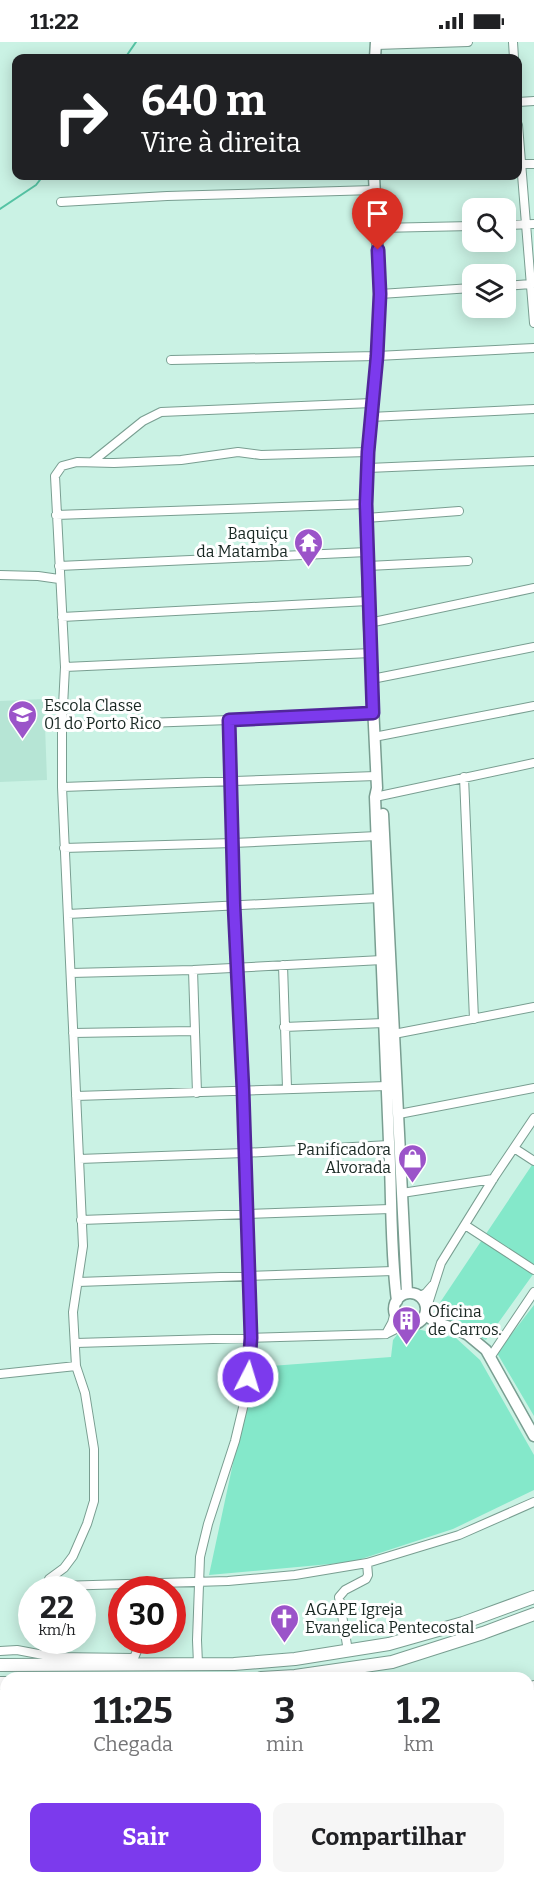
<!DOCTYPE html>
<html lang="pt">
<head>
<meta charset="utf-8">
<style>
	:root { --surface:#fff; --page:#f6f6f6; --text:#202124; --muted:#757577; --accent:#7c3aed }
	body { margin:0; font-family:Bitter,serif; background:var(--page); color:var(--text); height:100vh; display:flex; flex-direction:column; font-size:22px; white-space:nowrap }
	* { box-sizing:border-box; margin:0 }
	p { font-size:20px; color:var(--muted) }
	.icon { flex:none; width:33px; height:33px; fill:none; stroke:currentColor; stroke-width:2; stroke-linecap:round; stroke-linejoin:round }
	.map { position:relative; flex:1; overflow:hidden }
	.panel { position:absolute; left:0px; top:1630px; width:534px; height:212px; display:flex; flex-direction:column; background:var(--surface); border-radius:18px 18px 0 0; box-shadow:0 3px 15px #0003 }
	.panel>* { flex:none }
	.guide { position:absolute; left:12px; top:12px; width:510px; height:126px; border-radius:12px; box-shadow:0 3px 15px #0003; background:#202124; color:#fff; overflow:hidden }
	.controls { position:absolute; left:462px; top:156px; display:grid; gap:12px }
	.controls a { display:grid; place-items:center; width:54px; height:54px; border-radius:12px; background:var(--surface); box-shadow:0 3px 15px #0003; font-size:30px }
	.speed { position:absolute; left:18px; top:1534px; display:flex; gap:12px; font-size:30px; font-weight:700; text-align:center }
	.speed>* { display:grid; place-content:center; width:78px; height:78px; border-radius:50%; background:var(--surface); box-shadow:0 3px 15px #0003; line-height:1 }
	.speed small { font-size:15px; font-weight:400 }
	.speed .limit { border:9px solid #d22; background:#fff; color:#111 }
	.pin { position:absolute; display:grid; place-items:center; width:51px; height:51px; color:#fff; margin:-62px -26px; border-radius:50% 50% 50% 0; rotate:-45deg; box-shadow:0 0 6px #0007 }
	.pin .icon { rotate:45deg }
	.me { position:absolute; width:66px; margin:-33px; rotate:5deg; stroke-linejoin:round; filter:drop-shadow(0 0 4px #0008) }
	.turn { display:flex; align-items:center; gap:21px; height:126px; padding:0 30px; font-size:27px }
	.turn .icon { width:78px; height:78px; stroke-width:2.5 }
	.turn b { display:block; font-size:42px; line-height:51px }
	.eta { display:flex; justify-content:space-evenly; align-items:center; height:102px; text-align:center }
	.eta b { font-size:36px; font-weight:700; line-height:42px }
	.primary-button { display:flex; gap:12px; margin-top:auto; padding:12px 30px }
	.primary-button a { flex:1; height:69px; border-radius:12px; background:var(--accent); color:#fff; font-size:24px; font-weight:700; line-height:69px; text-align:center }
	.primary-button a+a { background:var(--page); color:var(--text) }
	.status { display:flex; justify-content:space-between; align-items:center; height:42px; padding:0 30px; background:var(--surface); direction:ltr }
	.status svg { height:16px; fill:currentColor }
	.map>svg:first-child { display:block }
</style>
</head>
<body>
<div class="status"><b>11:22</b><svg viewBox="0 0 49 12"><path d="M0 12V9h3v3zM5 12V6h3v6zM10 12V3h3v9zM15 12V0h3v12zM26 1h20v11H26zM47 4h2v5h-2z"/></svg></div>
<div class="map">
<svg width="534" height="1841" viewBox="0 0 534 1841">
	<rect width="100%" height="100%" fill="#caf2e4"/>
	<path fill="#b6e5d5" d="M44,657L47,738L0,740V659Z
		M0,1653H6V1735H0Z"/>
	<path fill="#84e8ca" d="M534,1120V1231L486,1298L458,1285L433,1271Z
		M534,1263V1374L497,1311Z
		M404,1284L456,1296L480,1318L534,1413V1448L453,1487L352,1520L209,1533L238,1398L244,1326L391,1315L393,1298Z"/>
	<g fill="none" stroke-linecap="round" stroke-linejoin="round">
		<path stroke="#55c3a4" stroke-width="2" d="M125,16L136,0
			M0,167L36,143L43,134"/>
		<defs>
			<path id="minor" d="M513,0L514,16
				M376,3L468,0
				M518,60L534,59
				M518,83L534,281
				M518,122H534
				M61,160L167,154L374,148
				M506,183L534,182
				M378,186L472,184
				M506,244L531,242
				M380,252L472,246
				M171,318L377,314L534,306
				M370,375L534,367
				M92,420L143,379L161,370L372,361
				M368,426L534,419
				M56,473L366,462
				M366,476L459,469
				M59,524L367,510
				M368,524L468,519
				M0,533L38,534L59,537
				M62,575L368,559
				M369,581L534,546
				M65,625L371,611
				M372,637L534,605
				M229,678L373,671
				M62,684L229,678L234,863L243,1048L251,1296L247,1349L235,1399L208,1482L200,1515L197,1598L198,1622
				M374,695L534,664
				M464,735L474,977
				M62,745L376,734
				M375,755L534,721
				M64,806L233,801L377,794
				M68,872L379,856
				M283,923L287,1046
				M193,928L197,1051
				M71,931L193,928L382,918
				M284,985L384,981
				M73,991L194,989
				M394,992L534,965
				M76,1054L387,1044
				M399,1072L534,1046
				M514,1106L534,1119
				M79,1117L244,1111L389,1103
				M402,1151L493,1137
				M81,1178L390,1167
				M465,1183L534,1228
				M78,1240L393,1229
				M420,1254L426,1251L433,1243
				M426,1268L441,1221L495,1134L534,1076
				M386,1292L392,1281L395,1270
				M76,1301L386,1292L406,1282
				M491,1314L534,1250
				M0,1332L76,1324
				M59,1544L49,1537L64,1526L73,1514L87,1482L94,1459V1407L85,1351L76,1324L73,1270L83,1204L62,745V684L65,625L55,434L62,424L77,420L114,421L181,418L238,410L261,413L368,410
				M59,1548V1544L228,1539L295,1533L367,1521L459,1493L534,1460
				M0,1609L17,1608L54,1615L134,1616L141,1599
				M348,1609L339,1555L345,1548L366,1537L368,1533L367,1521
				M53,1619L55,1599
				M528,1645L534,1643
				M0,1744H6
				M528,1744L534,1766
				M528,1775L534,1773
				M0,1792H6
				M0,1836H6
				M30,1836H142
				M254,1836L256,1841
				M295,1836L297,1841
				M339,1836L341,1841
				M380,1836L381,1841
				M423,1836L424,1841
				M466,1836L467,1841
				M510,1836L511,1841"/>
			<path id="tertiary" d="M375,16L376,0
				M374,134L380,252L377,314L368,410L366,462L368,559L377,746L375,755C380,870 385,985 389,1100C392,1153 390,1206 397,1259
				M383,772L407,1251
				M394 1267a16 16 0 1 1 32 0a16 16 0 1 1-32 0Z
				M426,1271L430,1276L435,1280L459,1288L468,1293L486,1308L534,1394
				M200,1841V1836"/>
			<path id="secondary" d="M0,1623L234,1622L295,1617L389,1602L463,1581L534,1555
				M261,1636L295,1634L392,1620L483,1591L534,1572
				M0,1641H6"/>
		</defs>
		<use href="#minor" stroke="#799e91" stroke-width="10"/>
		<use href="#tertiary" stroke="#799e91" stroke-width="13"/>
		<use href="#secondary" stroke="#799e91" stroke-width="14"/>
		<use href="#minor" stroke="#fff" stroke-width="8"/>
		<use href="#tertiary" stroke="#fff" stroke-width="10"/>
		<use href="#secondary" stroke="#fff" stroke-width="12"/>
	</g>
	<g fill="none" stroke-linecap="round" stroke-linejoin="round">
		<defs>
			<path id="route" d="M248,1335L251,1296L243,1048L234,863L229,678L373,671L366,462L368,410L377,314L380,252L378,208"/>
		</defs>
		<use href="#route" stroke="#51269a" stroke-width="15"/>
		<use href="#route" stroke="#7c3aed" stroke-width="10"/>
	</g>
	<defs>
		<symbol id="temple-pin" viewBox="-11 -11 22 30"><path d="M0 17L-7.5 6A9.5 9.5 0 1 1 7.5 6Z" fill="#9b54c9" stroke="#fff"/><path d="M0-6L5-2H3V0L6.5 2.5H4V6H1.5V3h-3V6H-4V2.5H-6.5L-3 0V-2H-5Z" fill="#fff"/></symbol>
		<symbol id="school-pin" viewBox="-11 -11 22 30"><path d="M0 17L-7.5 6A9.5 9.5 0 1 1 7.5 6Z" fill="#9b54c9" stroke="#fff"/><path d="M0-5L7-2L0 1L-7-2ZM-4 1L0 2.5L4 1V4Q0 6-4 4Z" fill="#fff"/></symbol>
		<symbol id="shop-pin" viewBox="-11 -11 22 30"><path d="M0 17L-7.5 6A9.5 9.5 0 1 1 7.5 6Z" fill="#9b54c9" stroke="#fff"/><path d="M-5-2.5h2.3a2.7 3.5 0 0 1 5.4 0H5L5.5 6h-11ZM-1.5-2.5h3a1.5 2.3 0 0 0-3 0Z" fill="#fff"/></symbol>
		<symbol id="building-pin" viewBox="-11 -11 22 30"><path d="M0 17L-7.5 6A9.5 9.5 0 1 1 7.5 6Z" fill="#9b54c9" stroke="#fff"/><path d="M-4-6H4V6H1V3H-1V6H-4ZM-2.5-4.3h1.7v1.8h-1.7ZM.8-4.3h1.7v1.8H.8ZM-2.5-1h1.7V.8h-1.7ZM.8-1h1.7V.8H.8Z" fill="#fff"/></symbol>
		<symbol id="church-pin" viewBox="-11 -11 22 30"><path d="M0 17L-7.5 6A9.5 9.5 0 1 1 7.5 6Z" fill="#9b54c9" stroke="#fff"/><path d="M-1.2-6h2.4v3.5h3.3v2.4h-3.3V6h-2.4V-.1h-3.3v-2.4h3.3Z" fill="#fff"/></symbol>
	</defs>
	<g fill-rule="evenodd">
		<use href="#temple-pin" x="292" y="484" width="33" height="45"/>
		<use href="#school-pin" x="6" y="656" width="33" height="45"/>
		<use href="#shop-pin" x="396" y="1100" width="33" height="45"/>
		<use href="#building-pin" x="390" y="1262" width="33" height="45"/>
		<use href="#church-pin" x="268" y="1560" width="33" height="45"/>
	</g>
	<g text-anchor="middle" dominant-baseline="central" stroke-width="6" stroke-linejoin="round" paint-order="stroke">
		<g font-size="16" fill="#182722" stroke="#fff" text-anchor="start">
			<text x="288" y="491" text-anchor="end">Baquiçu<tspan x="288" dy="18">da Matamba</tspan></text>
			<text x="44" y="663">Escola Classe<tspan x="44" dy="18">01 do Porto Rico</tspan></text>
			<text x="391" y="1107" text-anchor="end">Panificadora<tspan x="391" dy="18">Alvorada</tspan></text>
			<text x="428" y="1269">Oficina<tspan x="428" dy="18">de Carros.</tspan></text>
			<text x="305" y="1567">AGAPE Igreja<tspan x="305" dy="18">Evangelica Pentecostal</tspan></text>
		</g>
	</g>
</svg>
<div class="controls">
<a><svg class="icon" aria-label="search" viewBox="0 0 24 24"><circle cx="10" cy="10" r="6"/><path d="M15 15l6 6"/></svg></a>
<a><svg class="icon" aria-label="layers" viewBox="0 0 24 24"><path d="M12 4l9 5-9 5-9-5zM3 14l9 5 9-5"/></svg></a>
</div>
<div class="speed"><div>22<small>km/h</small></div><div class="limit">30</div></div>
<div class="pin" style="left:378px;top:208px;background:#d93025"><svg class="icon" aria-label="arrive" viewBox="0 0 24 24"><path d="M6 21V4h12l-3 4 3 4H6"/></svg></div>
<svg class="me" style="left:248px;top:1335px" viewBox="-20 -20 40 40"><circle r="17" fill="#7c3aed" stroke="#fff" stroke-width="3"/><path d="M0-11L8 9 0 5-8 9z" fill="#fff"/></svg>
<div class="guide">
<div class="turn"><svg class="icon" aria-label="right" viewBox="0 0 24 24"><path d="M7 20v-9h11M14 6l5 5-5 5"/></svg><div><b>640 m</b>Vire à direita</div></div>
</div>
<section class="panel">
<div class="eta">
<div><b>11:25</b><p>Chegada</p></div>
<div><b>3</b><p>min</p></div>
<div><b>1.2</b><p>km</p></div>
</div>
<div class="primary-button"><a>Sair</a><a>Compartilhar</a></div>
</section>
</div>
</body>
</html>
